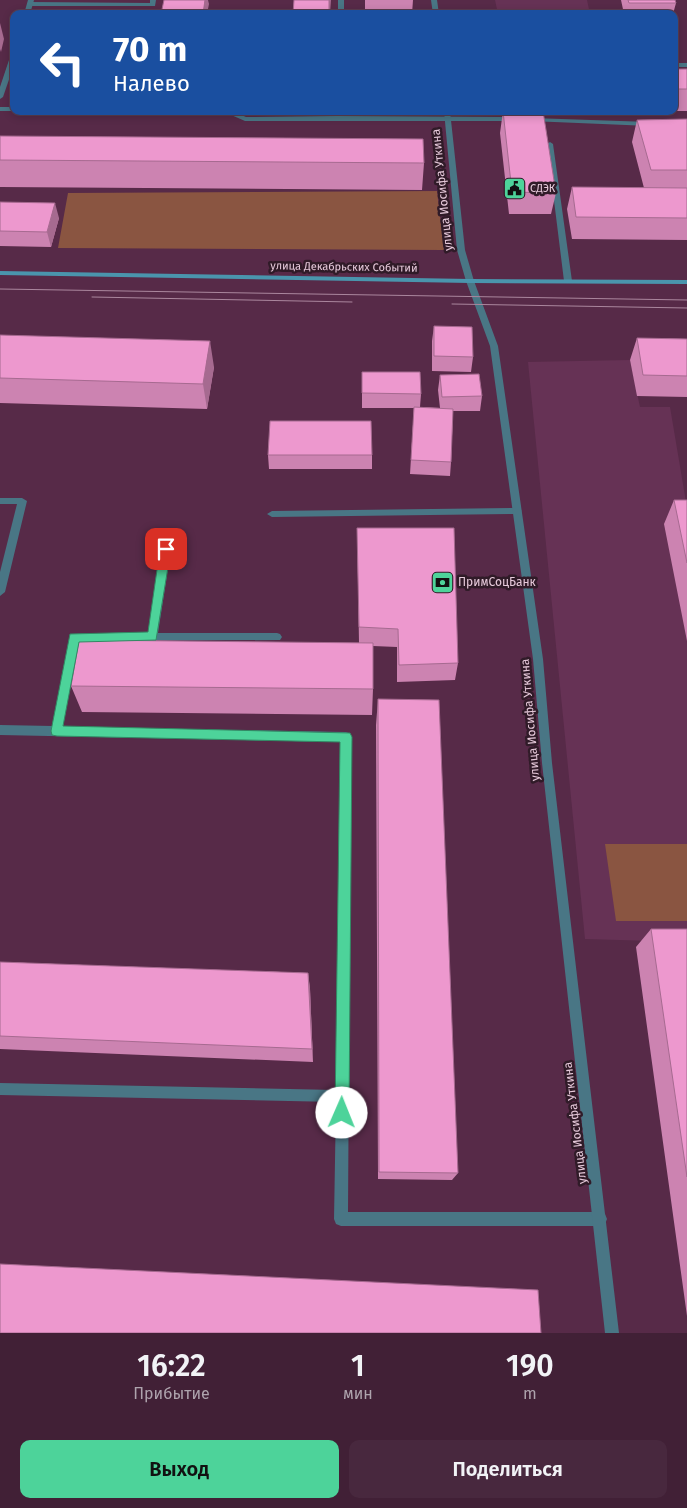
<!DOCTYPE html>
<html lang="ru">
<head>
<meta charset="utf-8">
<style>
	:root { --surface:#412036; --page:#48283e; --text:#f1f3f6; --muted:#aea3ad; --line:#5a3e51; --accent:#4dd39a }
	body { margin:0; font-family:"Fira Sans",sans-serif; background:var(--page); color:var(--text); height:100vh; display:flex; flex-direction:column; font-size:19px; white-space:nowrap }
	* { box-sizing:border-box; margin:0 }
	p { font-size:16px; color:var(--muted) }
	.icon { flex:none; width:28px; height:28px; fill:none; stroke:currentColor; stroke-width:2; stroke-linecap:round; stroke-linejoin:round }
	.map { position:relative; height:1333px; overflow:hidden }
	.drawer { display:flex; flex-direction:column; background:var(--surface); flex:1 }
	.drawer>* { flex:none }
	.hud { position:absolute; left:10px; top:10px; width:668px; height:105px; border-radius:10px; box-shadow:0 2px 8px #0003,0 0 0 1px var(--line); background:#1a4fa0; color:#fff; overflow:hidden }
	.pin { position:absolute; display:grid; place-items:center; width:42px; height:42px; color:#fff; margin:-21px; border-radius:10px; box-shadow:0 2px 8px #0006 }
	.me { position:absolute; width:55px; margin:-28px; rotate:1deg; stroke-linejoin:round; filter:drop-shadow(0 0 4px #0008) }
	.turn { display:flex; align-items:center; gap:18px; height:105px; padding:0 20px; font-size:22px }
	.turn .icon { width:65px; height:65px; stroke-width:2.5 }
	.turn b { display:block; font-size:35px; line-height:42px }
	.eta { display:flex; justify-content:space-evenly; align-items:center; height:85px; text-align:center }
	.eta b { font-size:30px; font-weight:600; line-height:35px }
	.button { display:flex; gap:10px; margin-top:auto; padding:10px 20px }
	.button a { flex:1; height:58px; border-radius:10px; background:var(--accent); color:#111; font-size:20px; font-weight:600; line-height:58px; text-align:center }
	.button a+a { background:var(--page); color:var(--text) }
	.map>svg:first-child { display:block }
</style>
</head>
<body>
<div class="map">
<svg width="687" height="1333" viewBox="0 0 687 1333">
	<rect width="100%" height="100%" fill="#572a48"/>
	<path fill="#663255" d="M495,0H587L590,14H498Z
		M630,360L640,407H670L687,508V942L585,939L528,362Z"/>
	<path fill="#8a5541" d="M437,191L444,250L58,248L68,193Z
		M605,844H687V921H616Z"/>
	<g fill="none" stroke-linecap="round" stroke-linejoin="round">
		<path fill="#497685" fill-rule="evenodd" d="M150,0H156L155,6H30L27,4L30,2L150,3Z
			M338,0H344V14H338Z
			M674,63H687V67H674Z
			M0,107H14V111H0Z
			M222,111H232L246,117L335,116V111H341V116L515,117L518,119L515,121H245Z
			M532,118L650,122L653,124L650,126L530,121V119Z
			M550,142L553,144L572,281L568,283L564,281L547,144Z
			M0,498H22L27,501L5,592L0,596V572L17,504H0Z
			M517,508L522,511L517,514L272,517L267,514L272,511Z
			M166,545L171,549L158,633H277L280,634L282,637L280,640L78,641L63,727L346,732L350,734L351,737L348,1212H600L605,1214L607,1219L605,1224L600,1226H341L336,1224L334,1219L336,1102L0,1095V1083L336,1090L341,742L0,735V725L53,726L71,634L148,633L161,549Z"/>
		<path fill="#497685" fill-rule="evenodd" d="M28,0H34L30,14H24Z
			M14,52V65L3,97L0,99V87L11,54Z"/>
		<path fill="#497685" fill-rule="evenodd" d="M431,0H437L439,14H433Z
			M444,111H450L465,250L474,281L498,346L543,659L552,763L619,1333H605L542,763L533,659L490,346L466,281L457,250Z"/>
		<path fill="#4a95ad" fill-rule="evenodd" d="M0,271L470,279L687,280V284L470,283L0,275Z"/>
		<path stroke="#ab879e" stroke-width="1" d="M0,289L687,300
			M92,297L352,302
			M452,304L687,308"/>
	</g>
	<path fill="#cc83b1" d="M365,0H413L412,14H365Z
		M621,0H675L676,3L673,14H624Z
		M674,69H687V111H674Z
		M503,111L556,193L551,214H509L500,133Z
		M687,119V240L572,239L567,209L572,187L644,188L632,142L637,120Z
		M0,136L424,163L422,190L0,187Z
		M0,202L59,218L51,247L0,246Z
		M434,326L473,357L471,372L432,371V341Z
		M0,335L214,367L207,409L0,403Z
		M637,338L687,339V397L637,396L630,360Z
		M362,372L421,394L420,407L440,408L438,390L440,375L482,396L480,411H453L451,462L450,476L410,474L414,408H362Z
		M268,455H372V469H269Z
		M674,500H687V641L664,524Z
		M357,528L458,663L455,680L397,682V647L373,646V689L372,715L82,712L71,686L359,643Z
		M378,699L458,1173L452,1180L378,1179L376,725Z
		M651,929H687V1316L636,947Z
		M0,962L308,973L310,989L313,1062L0,1049Z"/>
	<path fill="#a66a90" d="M205,0H208L209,4L207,14H203Z
		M329,0H331L330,14H329Z
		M0,23L4,39L1,52L0,49Z
		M55,203L59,218L51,247L47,232Z
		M210,341L214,367L207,409L203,384Z
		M308,973L310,989L313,1062L312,1049Z"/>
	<path fill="#ed98ce" stroke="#a66a90" d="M164,0H205L203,14H161Z
		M294,0H329V14H293Z
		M628,0H675L676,3H629Z
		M674,69H687V89H674Z
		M503,111H543L556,193L512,192Z
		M687,119V170H651L637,120Z
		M0,136L423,139L424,163L0,160Z
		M572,187L687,188V218L576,217Z
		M0,202L55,203L47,232L0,231Z
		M434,326L472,327L473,357L434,356Z
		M0,335L210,341L203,384L0,378Z
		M637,338L687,339V376L643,375Z
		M362,372H420L421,394L362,393Z
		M479,374L482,396L442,397L440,375Z
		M414,407L453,409L451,462L411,460Z
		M270,421H371L372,455H268Z
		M674,500H687V563Z
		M357,528H454L458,663L399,665L398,629L359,627Z
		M79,640L373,643V689L71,686Z
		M378,699L439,700L458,1173L379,1172Z
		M651,929H687V1177Z
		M0,962L308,973L312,1049L0,1036Z
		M0,1264L538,1290L541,1333H0Z"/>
	<path fill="#4dd39a" stroke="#328964" d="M166,545L171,549L156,640L79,642L63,726L350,733L352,737L349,1113L347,1118L342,1120L337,1118L335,1113L340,742L57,736L52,735L51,731L70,634L148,632L160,549Z"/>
	<defs>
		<symbol id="civic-square" viewBox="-11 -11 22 22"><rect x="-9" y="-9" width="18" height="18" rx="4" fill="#4dd39a" stroke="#301b28"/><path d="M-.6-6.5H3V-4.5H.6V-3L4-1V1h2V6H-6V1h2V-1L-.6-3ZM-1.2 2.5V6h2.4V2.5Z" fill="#111"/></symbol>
		<symbol id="bank-square" viewBox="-11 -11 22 22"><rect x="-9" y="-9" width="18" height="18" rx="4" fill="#4dd39a" stroke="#301b28"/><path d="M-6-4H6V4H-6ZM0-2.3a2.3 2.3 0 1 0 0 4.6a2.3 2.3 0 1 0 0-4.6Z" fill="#111"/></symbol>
	</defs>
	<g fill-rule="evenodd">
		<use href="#civic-square" x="502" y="176" width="25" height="25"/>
		<use href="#bank-square" x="430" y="570" width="25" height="25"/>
	</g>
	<g text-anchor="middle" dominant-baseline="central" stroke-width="5" stroke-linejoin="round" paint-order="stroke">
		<g font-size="11" fill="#e6c9da" stroke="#301b28" text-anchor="start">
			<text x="530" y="188">СДЭК</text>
		</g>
		<g font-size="11" fill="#e6c9da" stroke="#301b28">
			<text transform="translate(344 267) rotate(1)">улица Декабрьских Событий</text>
		</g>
		<g font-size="12" fill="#e6c9da" stroke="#301b28">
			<text transform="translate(442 190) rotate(-96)">улица Иосифа Уткина</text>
			<text transform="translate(530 720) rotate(-95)">улица Иосифа Уткина</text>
			<text transform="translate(575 1123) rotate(-97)">улица Иосифа Уткина</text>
		</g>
		<g font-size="12" fill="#e6c9da" stroke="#301b28" text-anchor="start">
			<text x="458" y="582">ПримСоцБанк</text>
		</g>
	</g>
</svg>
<div class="pin" style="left:166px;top:549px;background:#d93025"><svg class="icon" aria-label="arrive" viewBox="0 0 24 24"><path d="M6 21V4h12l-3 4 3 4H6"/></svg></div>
<svg class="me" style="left:342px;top:1113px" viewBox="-20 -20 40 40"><circle r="19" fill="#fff"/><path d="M0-13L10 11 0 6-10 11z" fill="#4dd39a"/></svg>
<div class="hud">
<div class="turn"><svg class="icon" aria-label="left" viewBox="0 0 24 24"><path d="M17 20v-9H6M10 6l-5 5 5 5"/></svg><div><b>70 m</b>Налево</div></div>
</div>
</div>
<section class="drawer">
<div class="eta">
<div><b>16:22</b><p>Прибытие</p></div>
<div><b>1</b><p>мин</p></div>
<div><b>190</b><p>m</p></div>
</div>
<div class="button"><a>Выход</a><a>Поделиться</a></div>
</section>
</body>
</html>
